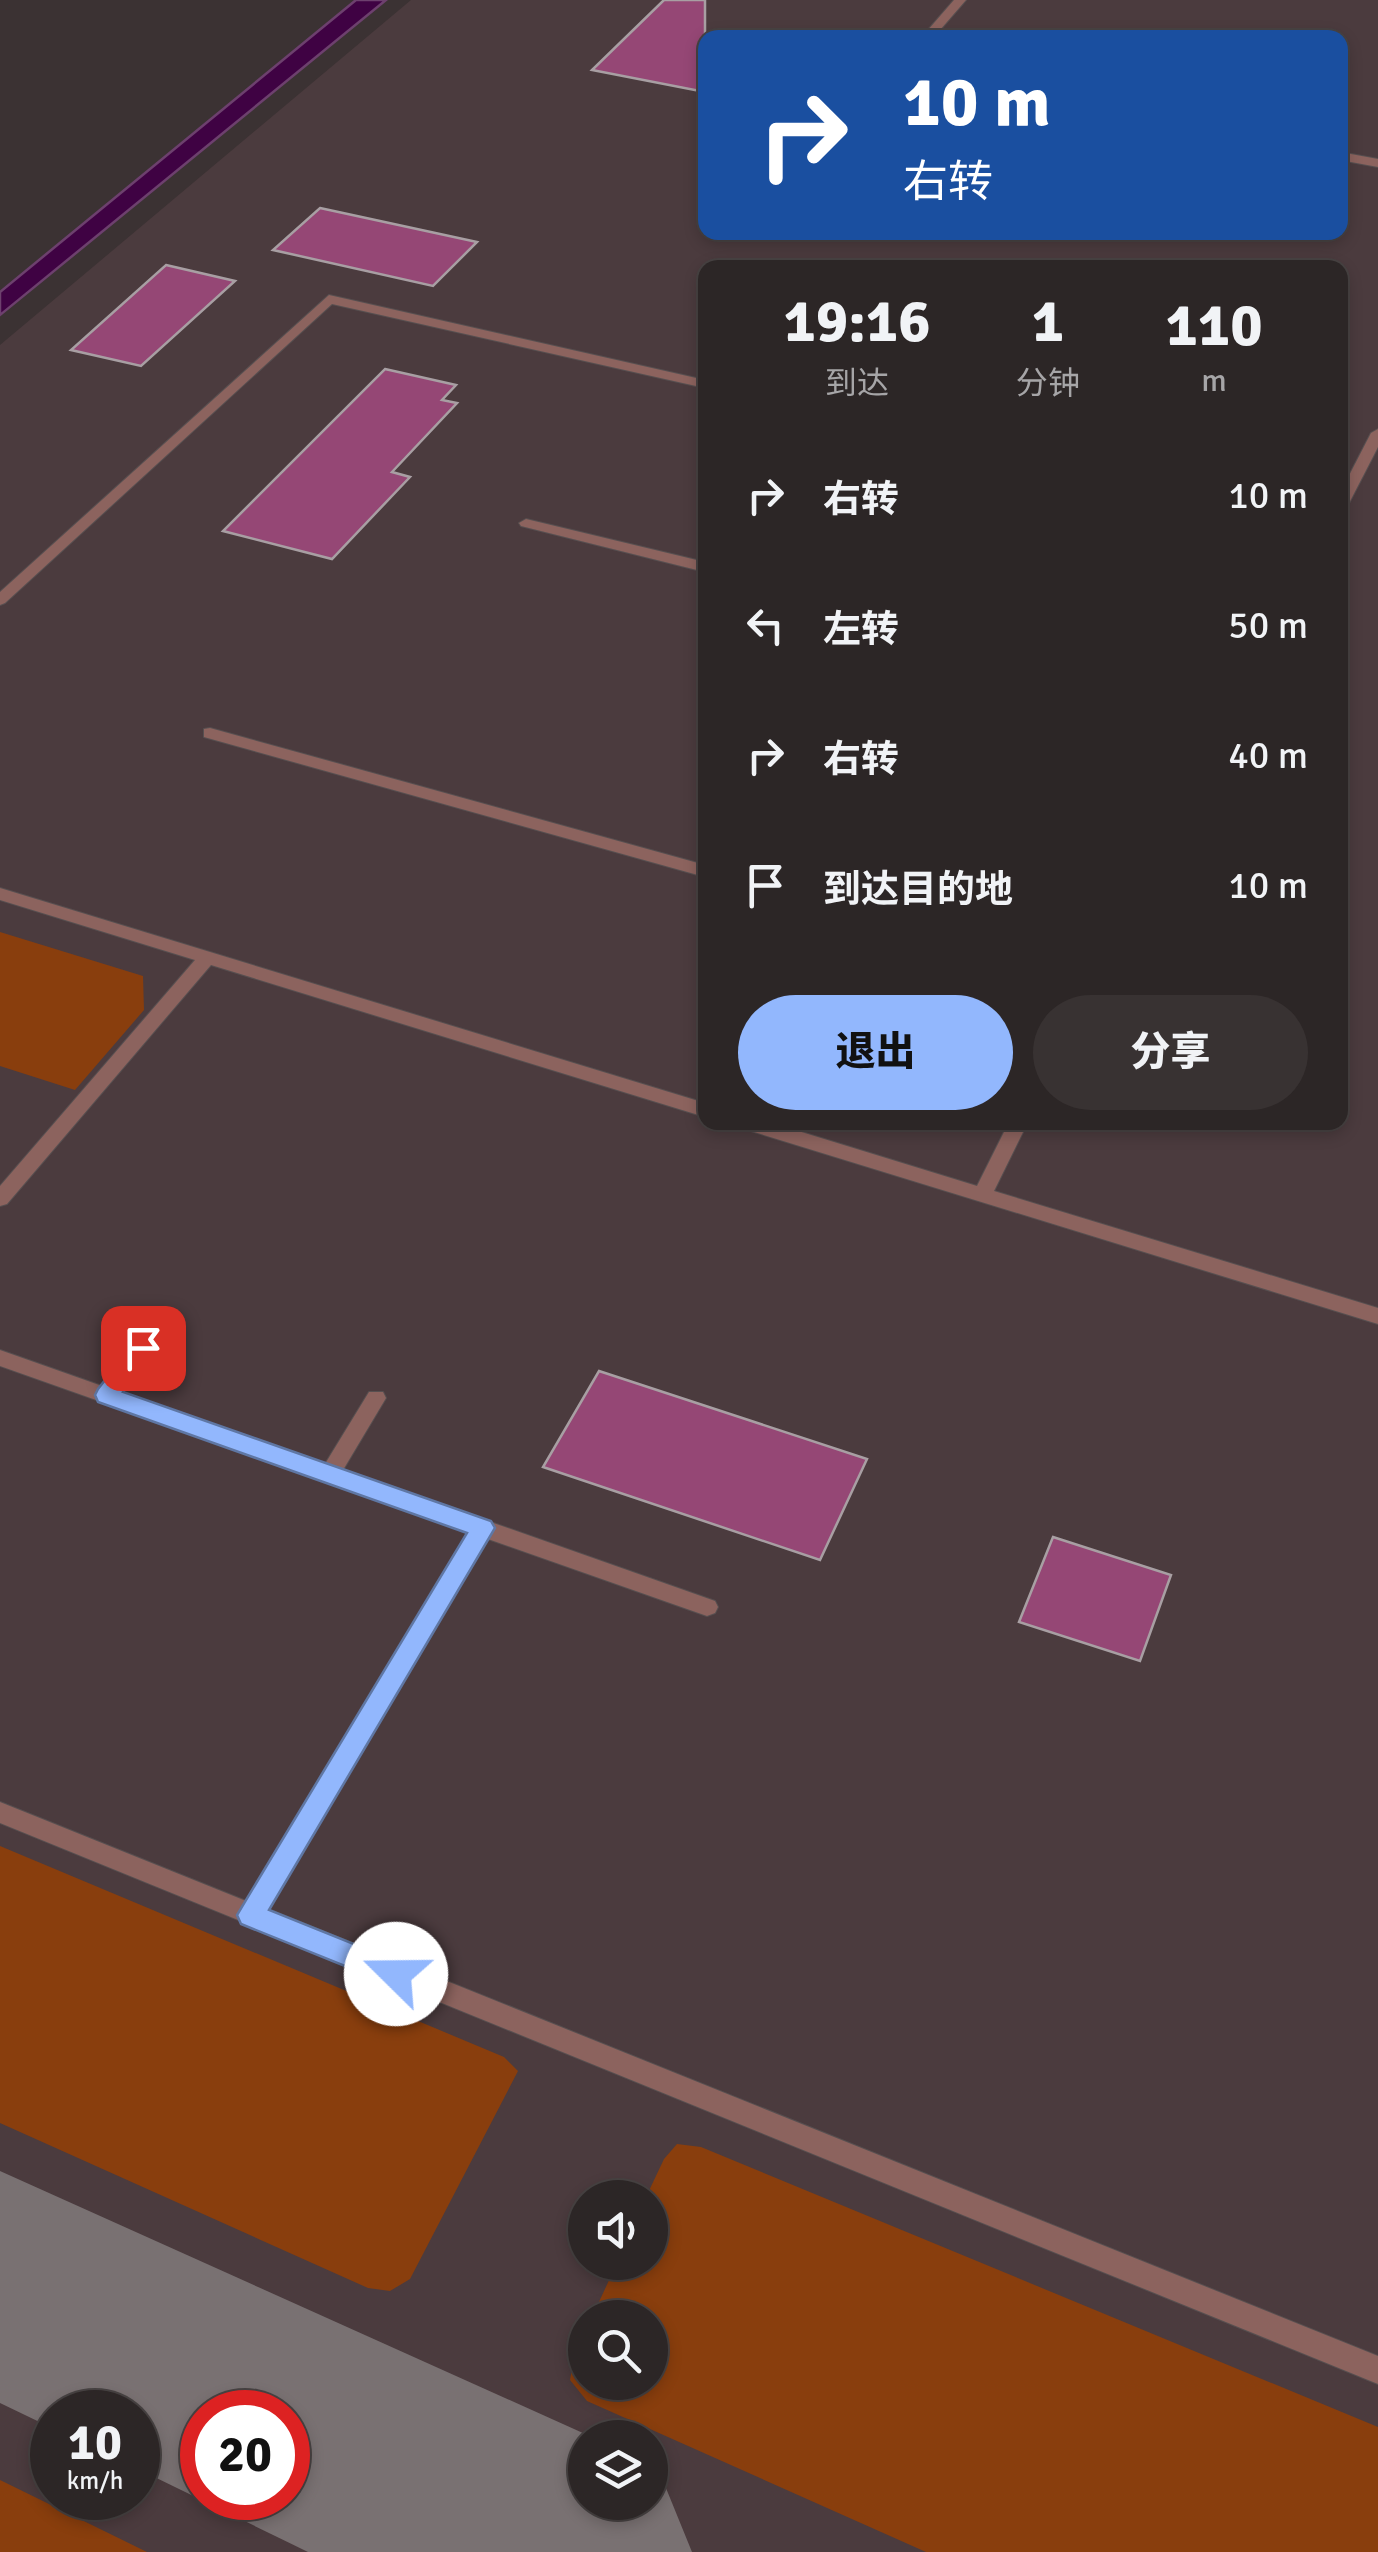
<!DOCTYPE html>
<html lang="zh">
<head>
<meta charset="utf-8">
<style>
	:root { --surface:#2c2626; --page:#383232; --text:#f1f3f6; --muted:#a6a5a7; --line:#484343; --accent:#92b7fd }
	body { margin:0; font-family:Signika,"Noto Sans SC",sans-serif; background:var(--page); color:var(--text); height:100vh; display:flex; flex-direction:column; font-size:38px; white-space:nowrap }
	* { box-sizing:border-box; margin:0 }
	p { font-size:32px; color:var(--muted) }
	.icon { flex:none; width:55px; height:55px; fill:none; stroke:currentColor; stroke-width:2; stroke-linecap:round; stroke-linejoin:round }
	.map { position:relative; flex:1; overflow:hidden }
	.panel { position:absolute; left:698px; top:260px; width:650px; height:870px; display:flex; flex-direction:column; background:var(--surface); border-radius:20px; box-shadow:0 5px 15px #0003,0 0 0 2px var(--line) }
	.panel>* { flex:none }
	.banner { position:absolute; left:698px; top:30px; width:650px; height:210px; border-radius:20px; box-shadow:0 5px 15px #0003,0 0 0 2px var(--line); background:#1a4fa0; color:#fff; overflow:hidden }
	.controls { position:absolute; left:568px; top:2180px; display:grid; gap:20px }
	.controls a { display:grid; place-items:center; width:100px; height:100px; border-radius:50%; background:var(--surface); box-shadow:0 5px 15px #0003,0 0 0 2px var(--line); font-size:50px }
	.speed { position:absolute; left:30px; top:2390px; display:flex; gap:20px; font-size:50px; font-weight:700; text-align:center }
	.speed>* { display:grid; place-content:center; width:130px; height:130px; border-radius:50%; background:var(--surface); box-shadow:0 5px 15px #0003,0 0 0 2px var(--line); line-height:1 }
	.speed small { font-size:25px; font-weight:400 }
	.speed .limit { border:15px solid #d22; background:#fff; color:#111 }
	.pin { position:absolute; display:grid; place-items:center; width:85px; height:85px; color:#fff; margin:-42px; border-radius:20px; box-shadow:0 5px 15px #0006 }
	.me { position:absolute; width:110px; margin:-55px; rotate:292deg; stroke-linejoin:round; filter:drop-shadow(0 0 8px #0008) }
	.turn { display:flex; align-items:center; gap:35px; height:210px; padding:0 40px; font-size:45px }
	.turn .icon { width:130px; height:130px; stroke-width:2.5 }
	.turn b { display:block; font-size:70px; line-height:85px }
	.eta { display:flex; justify-content:space-evenly; align-items:center; height:170px; text-align:center }
	.eta b { font-size:60px; font-weight:800; line-height:70px }
	.primary-button { display:flex; gap:20px; margin-top:auto; padding:20px 40px }
	.primary-button a { flex:1; height:115px; border-radius:60px; background:var(--accent); color:#111; font-size:40px; font-weight:800; line-height:115px; text-align:center }
	.primary-button a+a { background:var(--page); color:var(--text) }
	ul { padding:0; list-style:none }
	li { display:flex; align-items:center; gap:30px; height:130px; padding:0 40px }
	li div { flex:1 }
	li b { display:block; font-size:38px }
	li em { font-style:normal }
	.map>svg:first-child { display:block }
</style>
</head>
<body>
<div class="map">
<svg width="1378" height="2552" viewBox="0 0 1378 2552">
	<rect width="100%" height="100%" fill="#3b3233"/>
	<path fill="#4b3b3e" fill-rule="evenodd" d="M411,0H1378V2552H0V345ZM705,38H1340V232H705ZM705,268H1340V1122H705ZM585,2198H650V2262H585ZM585,2318H650V2382H585ZM52,2412H138V2498H52ZM202,2412H288V2498H202ZM585,2438H650V2502H585Z"/>
	<path fill="#893e0d" d="M0,932L143,976L144,1010L75,1090L0,1066Z
		M0,1846L504,2057L518,2071L410,2279L390,2291L368,2288L0,2123Z
		M677,2144L701,2147L1378,2427V2552H926L587,2401L570,2380L574,2357L585,2332V2382H650V2318L592,2317L617,2263L650,2262V2198L646,2197L664,2159Z
		M0,2480L147,2552H0Z"/>
	<path fill="#3f0243" stroke="#6d406e" stroke-width="2.5" d="M356,0H386L0,315V292Z"/>
	<g fill="none" stroke-linecap="round" stroke-linejoin="round">
		<path fill="#797172" fill-rule="evenodd" d="M0,2171L594,2438H585V2502H650V2463L657,2466L692,2552H308L138,2469V2412H52V2428L0,2403ZM202,2412H288V2498H202Z"/>
	</g>
	<path fill="#954775" stroke="#a89fa3" stroke-width="2.5" d="M664,0H705V92L592,70Z
		M320,208L477,242L433,286L273,250Z
		M166,265L235,281L141,366L71,350Z
		M385,369L456,385L442,400L457,403L392,472L410,477L332,559L223,531Z
		M599,1371L867,1459L820,1560L543,1467Z
		M1053,1537L1171,1575L1140,1661L1019,1622Z"/>
	<g fill="none" stroke-linecap="round" stroke-linejoin="round">
		<defs>
			<path id="service" d="M954,0H966L933,38H921Z
				M1340,152L1378,159V167L1340,160Z
				M329,295L705,380V388L332,304L5,603L0,605V592Z
				M1378,429V447L1347,507L1340,511V493L1371,433Z
				M526,519L705,562V572L521,526L519,523Z
				M210,728L705,865V877L204,737V729Z
				M0,888L705,1103V1117L211,965L7,1204L0,1206V1186L195,960L0,900Z
				M736,1122H769L977,1186L1009,1122H1028L994,1191L1378,1308V1324L738,1127Z
				M161,1316L168,1319L171,1324L121,1392L325,1464L369,1392H383L386,1398L343,1470L715,1601L718,1607L715,1613L707,1616L488,1539L268,1909L1378,2356V2384L0,1823V1802L246,1901L470,1532L0,1366V1350L102,1386L154,1319Z"/>
		</defs>
		<use href="#service" stroke="#574f50" stroke-width="2"/>
		<use href="#service" fill="#8c635e" fill-rule="evenodd"/>
	</g>
	<path fill="#92b7fd" stroke="#5f77a4" stroke-width="2.5" d="M143,1339L155,1348L123,1392L491,1521L495,1528L269,1910L406,1965L411,1974L406,1983L396,1987L387,1983L241,1924L237,1915L467,1533L98,1402L95,1395L98,1389L135,1342Z"/>
</svg>
<div class="controls">
<a><svg class="icon" aria-label="sound" viewBox="0 0 24 24"><path d="M4 9h4l5-4v14l-5-4H4zM17 9q2 3 0 6"/></svg></a>
<a><svg class="icon" aria-label="search" viewBox="0 0 24 24"><circle cx="10" cy="10" r="6"/><path d="M15 15l6 6"/></svg></a>
<a><svg class="icon" aria-label="layers" viewBox="0 0 24 24"><path d="M12 4l9 5-9 5-9-5zM3 14l9 5 9-5"/></svg></a>
</div>
<div class="speed"><div>10<small>km/h</small></div><div class="limit">20</div></div>
<div class="pin" style="left:143px;top:1348px;background:#d93025"><svg class="icon" aria-label="arrive" viewBox="0 0 24 24"><path d="M6 21V4h12l-3 4 3 4H6"/></svg></div>
<svg class="me" style="left:396px;top:1974px" viewBox="-20 -20 40 40"><circle r="19" fill="#fff"/><path d="M0-13L10 11 0 6-10 11z" fill="#92b7fd"/></svg>
<div class="banner">
<div class="turn"><svg class="icon" aria-label="right" viewBox="0 0 24 24"><path d="M7 20v-9h11M14 6l5 5-5 5"/></svg><div><b>10 m</b>右转</div></div>
</div>
<section class="panel">
<div class="eta">
<div><b>19:16</b><p>到达</p></div>
<div><b>1</b><p>分钟</p></div>
<div><b>110</b><p>m</p></div>
</div>
<ul>
<li><svg class="icon" aria-label="right" viewBox="0 0 24 24"><path d="M7 20v-9h11M14 6l5 5-5 5"/></svg><div><b>右转</b></div><em>10 m</em></li>
<li><svg class="icon" aria-label="left" viewBox="0 0 24 24"><path d="M17 20v-9H6M10 6l-5 5 5 5"/></svg><div><b>左转</b></div><em>50 m</em></li>
<li><svg class="icon" aria-label="right" viewBox="0 0 24 24"><path d="M7 20v-9h11M14 6l5 5-5 5"/></svg><div><b>右转</b></div><em>40 m</em></li>
<li><svg class="icon" aria-label="arrive" viewBox="0 0 24 24"><path d="M6 21V4h12l-3 4 3 4H6"/></svg><div><b>到达目的地</b></div><em>10 m</em></li>
</ul>
<div class="primary-button"><a>退出</a><a>分享</a></div>
</section>
</div>
</body>
</html>
